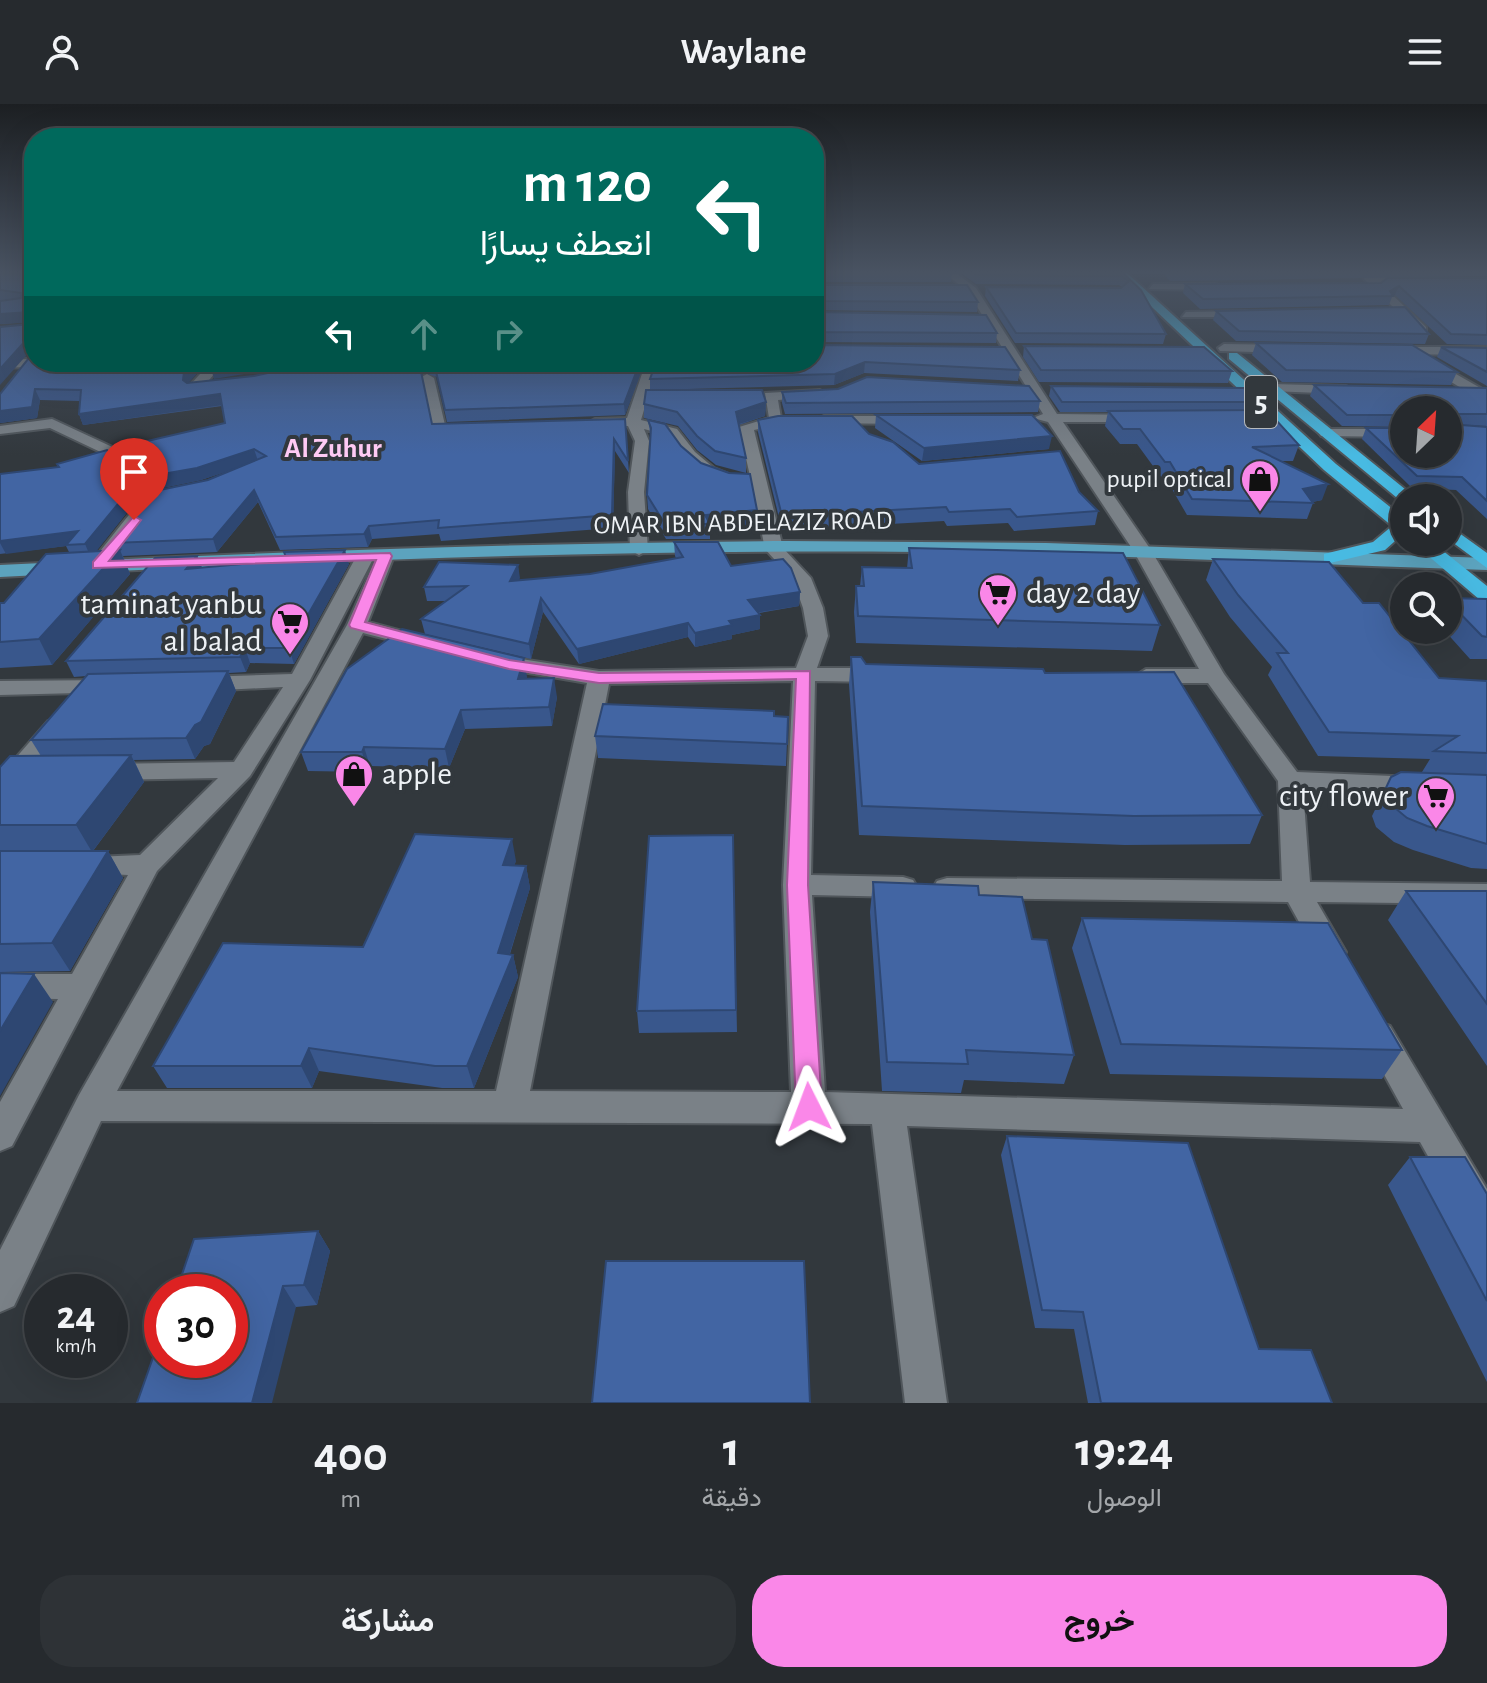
<!DOCTYPE html>
<html lang="ar">
<head>
<meta charset="utf-8">
<style>
	:root { --surface:#262a2e; --page:#2e3236; --text:#f1f3f6; --muted:#a4a7aa; --line:#42464a; --accent:#fa87e8 }
	body { margin:0; font-family:"Alegreya Sans",Vazirmatn,sans-serif; background:var(--page); color:var(--text); direction:rtl; height:100vh; display:flex; flex-direction:column; font-size:30px; white-space:nowrap }
	* { box-sizing:border-box; margin:0 }
	p { font-size:26px; color:var(--muted) }
	.icon { flex:none; width:44px; height:44px; fill:none; stroke:currentColor; stroke-width:2; stroke-linecap:round; stroke-linejoin:round }
	.map { position:relative; height:1299px; overflow:hidden; direction:ltr }
	.panel { display:flex; flex-direction:column; background:var(--surface); flex:1 }
	.panel>* { flex:none }
	.top-card { position:absolute; left:24px; top:24px; width:800px; height:244px; border-radius:32px; box-shadow:0 8px 32px #0002,0 0 0 2px var(--line); direction:rtl; background:#00695c; color:#fff; overflow:hidden }
	.needle { width:52px; rotate:25deg }
	.fabs { position:absolute; left:1390px; top:292px; display:grid; gap:16px }
	.fabs a { display:grid; place-items:center; width:72px; height:72px; border-radius:50%; background:var(--surface); box-shadow:0 8px 32px #0002,0 0 0 2px var(--line); font-size:40px }
	.speed { position:absolute; left:24px; top:1170px; display:flex; gap:16px; font-size:40px; font-weight:700; text-align:center }
	.speed>* { display:grid; place-content:center; width:104px; height:104px; border-radius:50%; background:var(--surface); box-shadow:0 8px 32px #0002,0 0 0 2px var(--line); line-height:1 }
	.speed small { font-size:20px; font-weight:400 }
	.speed .limit { border:12px solid #d22; background:#fff; color:#111 }
	.pin { position:absolute; display:grid; place-items:center; width:68px; height:68px; color:#fff; margin:-82px -34px; border-radius:50% 50% 50% 0; rotate:-45deg; box-shadow:0 0 8px #0007 }
	.pin .icon { rotate:45deg }
	.me { position:absolute; width:88px; margin:-44px; rotate:357deg; stroke-linejoin:round; filter:drop-shadow(0 0 6px #0008) }
	.turn { display:flex; align-items:center; gap:28px; height:168px; padding:0 40px; font-size:36px }
	.turn .icon { width:104px; height:104px; stroke-width:2.5 }
	.turn b { display:block; font-size:56px; line-height:68px }
	.lanes { display:flex; align-items:center; height:76px; padding:0 40px; background:#0003; justify-content:center; gap:40px; direction:ltr }
	.lanes .off { opacity:.35 }
	.eta { display:flex; justify-content:space-evenly; align-items:center; height:136px; text-align:center }
	.eta b { font-size:48px; font-weight:700; line-height:56px }
	.button { display:flex; gap:16px; margin-top:auto; padding:16px 40px }
	.button a { flex:1; height:92px; border-radius:32px; background:var(--accent); color:#111; font-size:32px; font-weight:700; line-height:92px; text-align:center }
	.button a+a { background:var(--page); color:var(--text) }
	header { display:flex; justify-content:space-between; align-items:center; height:104px; padding:0 40px; background:var(--surface); font-size:36px; font-weight:700 }
	.map>svg:first-child { display:block }
</style>
</head>
<body>
<header><svg class="icon" aria-label="menu" viewBox="0 0 24 24"><path d="M4 6h16M4 12h16M4 18h16"/></svg>Waylane<svg class="icon" aria-label="person" viewBox="0 0 24 24"><circle cx="12" cy="8" r="4"/><path d="M4 21q1-7 8-7t8 7"/></svg></header>
<div class="map">
<svg width="1487" height="1299" viewBox="0 0 1487 1299">
	<rect width="100%" height="100%" fill="#32383d"/>
	<g fill="none" stroke-linecap="round" stroke-linejoin="round">
		<defs>
			<path id="minor" d="M945,169H956L976,184L1057,310L1144,311V317L1139,318H1063L1151,446L1224,570L1297,668L1487,676V692L1303,685L1310,778L1487,780V800L1317,798L1346,848L1342,856L1331,860L1320,856L1288,798L947,794L937,791L933,784L937,777L947,774L1282,777L1278,677L1208,579H1146L1135,572L1146,565H1199L1133,446L1048,318L1033,314L1043,310L968,188Z
				M1364,171L1418,175L1414,180H1381L1426,223V227H1418L1364,175Z
				M1153,180H1216L1221,183L1216,186L1149,185Z
				M1186,208L1247,207L1253,210L1247,213H1182Z
				M1224,240L1285,241L1291,245L1285,249L1220,247L1218,244Z
				M1389,243H1487V251L1385,250V244Z
				M1426,253L1484,286L1486,289L1474,292L1422,260V254Z
				M0,256L27,255L33,259L27,263L0,264Z
				M211,258H224L200,287H190V281Z
				M646,258H658L641,316L677,325L695,348L714,364L731,371L750,372L739,323L769,314L765,289L820,286V292L815,293L778,296L782,320L754,326L783,444L811,474L823,504L828,532L817,564H881L892,571L881,578L815,577L811,771L903,773L913,776L917,783L913,790L903,793L812,791L825,988L1403,1005L1363,932L1368,922L1379,918L1390,922L1487,1085V1140L1474,1134L1420,1038L907,1022L947,1299H905L872,1020L101,1017L14,1202L0,1208V1146L79,991L347,521L379,448H391L394,452L368,518L432,535L435,539L425,545L363,529L117,987H496L587,579L487,562L484,557L487,552L495,551L599,567L796,564L808,532L803,504L793,476L765,445L752,381L730,380L702,370L684,354L667,331L644,325L649,337L644,388L648,446L639,451L630,446L628,388L635,337L628,322L595,323L588,319L595,315L627,314ZM793,577L783,781L791,988L530,987L609,580Z
				M427,270L434,274L445,321L471,322V328L434,329L420,274Z
				M1272,280L1346,282L1353,286L1346,290L1267,287L1265,284Z
				M824,312H907L914,316L907,320L819,319L817,316Z
				M52,315L121,347L160,379V393L105,465H91L89,461L144,392V380L111,353L50,324L0,330V322Z
				M1326,325H1404V333L1321,332L1319,329Z
				M365,448L374,453L310,576L250,672L157,767L12,1042L0,1047V998L58,895L0,894V870H72L128,771L72,768L68,761L72,754L140,751L218,674L106,676L94,668L106,660L234,658L283,583L202,587L191,580L202,573L292,570L356,453Z
				M110,576L121,583L118,588L0,591V577Z
				M56,615L68,622L64,627L9,694L0,696V672L48,617Z"/>
			<path id="major" d="M785,437L1046,439L1487,454V466C1298,460 1109,450 919,448C613,445 306,457 0,473V461C261,448 523,439 785,437Z"/>
			<path id="highway" d="M1116,169H1127L1336,360L1404,414V429L1385,446L1330,459L1324,458V450L1373,438L1392,422L1324,366Z
				M1229,249H1237L1416,394H1404L1402,398L1229,255Z
				M1448,421L1487,449V464L1448,435Z
				M1412,438H1432L1487,482V498L1480,496Z"/>
		</defs>
		<use href="#minor" stroke="#50565b" stroke-width="4"/>
		<use href="#major" stroke="#50565b" stroke-width="4"/>
		<use href="#highway" stroke="#50565b" stroke-width="4"/>
		<use href="#minor" fill="#7a8187" fill-rule="evenodd"/>
		<use href="#major" fill="#5ca3be" fill-rule="evenodd"/>
		<use href="#highway" fill="#48bae2" fill-rule="evenodd"/>
	</g>
	<path fill="#39578c" d="M0,169H34V258H208L188,279L254,272L318,258H645L625,311L447,318L437,273L421,268L432,320L625,315L629,369L615,347L613,424L441,437L439,430L372,435L368,443L280,446L258,398L217,448L123,452L130,470L52,561L0,564V499H4L69,448L66,442L0,450V370L136,369L141,381V391L96,447L116,446L113,439L208,376L237,364L201,376L162,384L159,375L135,353L130,341L225,319L222,302L83,321L79,310L80,297L40,296L37,314L0,319V290L33,249L31,218L0,220L7,196H0Z
		M814,169H952L951,178H814Z
		M961,169H1123L1166,230L1163,240L1015,239L985,192L986,183H1122L1119,181L976,180Z
		M1163,169H1487V172L1170,177Z
		M1487,174V241L1447,240L1395,191L1392,193L1389,201L1200,205L1183,189L1185,180L1381,179Z
		M814,181L978,198L977,208L814,206Z
		M1216,207L1429,230L1425,240L1236,237L1213,216Z
		M814,208L997,229L996,239L814,238Z
		M1256,239L1457,268L1451,281L1282,278L1252,251Z
		M814,241L1020,266L1018,277L864,269L834,281L650,286V275Z
		M1024,242L1232,267L1228,279L1039,278L1023,253Z
		M1441,243L1487,244V282L1437,253Z
		M1314,281L1487,284V322L1462,321L1487,323V415L1456,386L1412,384L1362,335L1366,324L1404,350L1448,306H1404V323L1342,322L1310,292Z
		M1051,282L1256,298L1253,307L1299,341L1293,357H1281L1322,396L1312,398L1313,399L1307,415L1187,411L1165,373H1161L1137,340H1120L1105,322L1108,308H1060L1049,292Z
		M782,288L1040,297L1038,308L785,310L782,299Z
		M766,298L765,312L739,321L746,354V369L716,361L697,346L678,322L644,314V300Z
		M876,311L1049,345L922,357L875,324Z
		M648,316L681,342L757,421L710,426V435H666L648,405L647,391L651,334Z
		M758,316L869,330L919,360L1079,388L1098,407L1095,421L1014,427L1008,419L947,422L944,417L782,426L758,328Z
		M674,438L731,462L800,488L799,502L759,509L760,525L732,531V535L695,543L688,533L579,560L543,508L531,555L425,530L421,515L447,497H427L424,483L518,461L519,476L590,470L676,454L675,452Z
		M909,444L1160,521L1152,547L856,539L854,508L856,482H860L862,463L907,464Z
		M284,448L349,460L294,560L250,559L246,568L229,569L236,587L210,640L204,642L195,655L134,656L144,678L93,747H108L123,774L70,867L0,868V663L41,652L31,636L86,572L74,573L66,557L197,452L202,464L286,456Z
		M1213,455L1363,499L1439,574L1487,577V765L1471,764L1413,746L1394,738L1376,723L1372,712L1391,673L1422,668L1430,655L1318,652L1268,571L1272,563L1230,513L1206,476Z
		M1487,495V555H1470L1444,526H1448V497Z
		M851,553L866,560L1262,711L1250,740L1125,741L859,731L849,580Z
		M527,573L526,575L557,593L552,622L465,625L449,664L370,662L368,668L308,667L301,648Z
		M774,612L788,613L786,662L598,654L595,632Z
		M733,731L737,928L639,929L637,907Z
		M516,757L514,761L526,762L530,784L510,850L513,851L518,873L474,984H442L319,967L312,984H167L153,962Z
		M873,778L979,791L1032,835L1074,951L1064,980L964,976L961,989L882,987L870,808Z
		M1406,787H1487V962L1388,816Z
		M1082,814L1402,946L1382,975L1110,970L1072,844Z
		M1007,1032L1259,1245L1332,1299H1088L1074,1225L1035,1224L1001,1051Z
		M1410,1053L1487,1090V1278L1388,1081Z
		M318,1127L330,1147L317,1201L296,1203L137,1299Z"/>
	<path fill="#2e4772" d="M1399,182L1395,191L1392,193L1390,187Z
		M30,208L34,218L0,220V210Z
		M27,235H32L34,245H32L0,281V265Z
		M194,258H208L188,279L187,287L183,276L184,268Z
		M249,258H316L214,275L211,264Z
		M640,258H645L625,311L624,300Z
		M865,258L864,269L834,281L835,270Z
		M35,285L40,296L37,314L0,319V307Z
		M220,290L223,301L83,321L79,310Z
		M766,298L765,312L736,321V308Z
		M1052,332L1049,345L922,357L924,344Z
		M614,335L615,347L613,424L612,411Z
		M254,345L258,357L201,376L162,384L157,371Z
		M136,369L141,381V391L91,454L85,440Z
		M1328,380L1322,396L1308,399L1303,385Z
		M254,386L258,398L217,448L213,435Z
		M757,406V421L710,426V420L705,411Z
		M369,422L372,435L368,443L364,430Z
		M78,427L66,442L6,450L0,439V437Z
		M120,446L130,470L52,561L39,535Z
		M345,446L349,460L294,560L289,544Z
		M197,452L203,466L186,465Z
		M518,461L520,474L512,491L510,477Z
		M800,488L799,502L748,510V496Z
		M541,494L543,508L531,555L529,540Z
		M760,511V525L732,531V535L695,543V529L729,517Z
		M688,519V533L579,560L577,545Z
		M245,544L250,559L246,568L240,553Z
		M524,554L527,573L521,594L518,575Z
		M228,567L236,587L210,640L204,642L195,655L186,634Z
		M554,574L557,593L552,622L549,603Z
		M461,606L465,625L449,664L445,645Z
		M364,643L370,662L368,668L362,648Z
		M131,651L144,678L92,748L76,721Z
		M512,735L516,757L507,783L503,761Z
		M108,747L123,774L70,867L52,839Z
		M526,762L530,784L503,871L498,849Z
		M513,851L518,873L474,984L467,962Z
		M34,870L53,898L0,992V927Z
		M309,944L319,967L312,984L301,962Z
		M318,1127L330,1147L317,1201L304,1181Z
		M283,1182L296,1203L272,1299H252Z"/>
	<path fill="#4265a3" stroke="#2e4772" stroke-width="2" d="M0,169H34V258H194L184,268L183,276L187,279L254,272L318,258H419L432,320L625,315L628,357L614,335L612,411L438,424L439,416L369,422L364,430L276,433L254,386L213,435L113,439L155,387L208,376L266,352L254,345L197,364L157,371L154,362L130,341L225,319L220,290L79,310L81,286L35,285L32,303L0,307V290L33,249L32,235H27L0,265V223L30,220L33,211L30,208L0,210V197L21,194L22,189L0,186Z
		M974,169H1123L1141,186L1166,230L1016,229L986,183L1121,184L1129,177L1121,172L977,171Z
		M1387,174H1487V231L1451,230L1399,182L1390,187L1393,192L1203,195L1185,180L1381,179Z
		M814,181H967L978,198L814,197V198Z
		M1405,203L1429,230L1239,227L1216,207Z
		M814,208L986,211L997,229L814,228V231Z
		M1256,239L1412,241L1457,268L1286,266Z
		M814,241L1005,243L1020,266L865,258L835,270L650,275L656,258H814Z
		M1024,242L1204,243L1232,267L1041,266Z
		M1441,243L1487,244V268Z
		M216,258H249L211,264Z
		M420,258H640L624,300L445,306L435,263Z
		M867,273L1029,282L1040,297L786,299L782,288L838,285Z
		M1314,281L1487,284V310H1453L1450,320L1487,323V397L1462,373L1417,372L1366,324H1404V350H1448V306H1404V311H1347Z
		M1051,282L1244,284L1256,298H1062Z
		M646,286H762L766,298L736,308L746,354L715,347L697,332L677,308L644,300Z
		M1265,304L1299,341L1252,343L1328,380L1303,385L1313,399L1192,395L1170,358H1165L1140,325H1123L1108,307L1258,306Z
		M876,311H1032L1052,332L924,344Z
		M778,312H852L869,330L893,338L919,360L1060,347L1079,388L1098,407L1017,413L1010,405L949,408L946,403L782,412L758,316Z
		M648,316L665,320L681,342L701,359L729,369L750,370L757,406L705,411L710,420H665L647,391L651,324Z
		M107,346L136,369V378L85,440L66,441L78,427L0,437V370L59,363L57,360Z
		M674,438H718L731,462L783,455L791,464L800,488L748,496L760,511L729,517L732,521L695,529L688,519L577,545L541,494L529,540L421,515L467,482L424,483L439,458L518,461L510,477L590,470L683,453Z
		M909,444L1123,449L1160,521L858,512L856,482H864L862,463L912,464Z
		M120,446L39,535L0,538V499H4L46,450Z
		M345,446L289,544H245L240,553L66,557L155,454L197,452L186,465L287,456L284,448Z
		M1213,455L1329,458L1363,499H1379L1439,574L1487,577V649L1434,647L1458,632L1329,628L1277,549H1288L1238,491Z
		M1448,494L1487,495V533L1482,532L1448,497Z
		M402,525L524,554L518,575L554,574L549,603L461,606L445,645L364,643L362,648H301L347,565Z
		M851,553H861L866,560L1043,565L1045,569L1174,568L1262,711L1134,712L862,702Z
		M228,567L201,618L195,621L186,634L31,636L88,570Z
		M603,600L774,607V612L788,613L787,640L595,632Z
		M131,651L76,721H0V663L10,652Z
		M1401,668L1487,671V740L1427,722L1407,714L1389,699L1384,688L1391,673Z
		M415,730L512,735L503,761L526,762L498,849L513,851L467,962H435L309,944L301,962H153L223,839L363,843Z
		M733,731L736,906L637,907L649,732Z
		M0,747H108L52,839L0,840Z
		M873,778L978,782L979,791L1022,793L1032,835L1047,836L1074,951L966,946L968,960L887,958Z
		M1406,787H1487V900Z
		M1082,814L1328,819L1402,946L1121,940Z
		M0,869L34,870L0,927Z
		M1007,1032L1188,1039L1259,1245L1311,1246L1332,1299H1101L1083,1208L1042,1206Z
		M1410,1053H1465L1487,1090V1197Z
		M318,1127L304,1181L283,1182L252,1299H137L162,1228V1256H230V1188H176L194,1135Z
		M606,1157H804L810,1299H592Z"/>
	<linearGradient id="sky" x2="0" y2="1"><stop stop-color="#1c1f22"/><stop offset="0.48" stop-color="#495362"/><stop offset="1" stop-color="#495362" stop-opacity="0"/></linearGradient>
	<rect width="1487" height="351" fill="url(#sky)"/>
	<path fill="#fa87e8" stroke="#a25897" stroke-width="2" d="M134,412L141,416L109,457L390,449L392,452L365,518L509,556L599,569L810,567L808,781L822,1003L818,1011L809,1015L800,1011L796,1003L787,781L796,575L599,579L509,565L351,524L349,521L376,456L93,464V458Z"/>
	<defs>
		<symbol id="shop-pin" viewBox="-11 -11 22 30"><path d="M0 17L-7.5 6A9.5 9.5 0 1 1 7.5 6Z" fill="#fa87e8" stroke="#32383d"/><path d="M-5-2.5h2.3a2.7 3.5 0 0 1 5.4 0H5L5.5 6h-11ZM-1.5-2.5h3a1.5 2.3 0 0 0-3 0Z" fill="#111"/></symbol>
		<symbol id="supermarket-pin" viewBox="-11 -11 22 30"><path d="M0 17L-7.5 6A9.5 9.5 0 1 1 7.5 6Z" fill="#fa87e8" stroke="#32383d"/><path d="M-6-5.5h2.5l.6 2H6L4.5 2H-2.5L-4.4-4H-6ZM-1.5 3.2a1.3 1.3 0 1 0 .1 0ZM3 3.2a1.3 1.3 0 1 0 .1 0Z" fill="#111"/></symbol>
	</defs>
	<g fill-rule="evenodd">
		<use href="#shop-pin" x="1238" y="353" width="44" height="60"/>
		<use href="#supermarket-pin" x="976" y="467" width="44" height="60"/>
		<use href="#supermarket-pin" x="268" y="496" width="44" height="60"/>
		<use href="#shop-pin" x="332" y="648" width="44" height="60"/>
		<use href="#supermarket-pin" x="1414" y="670" width="44" height="60"/>
	</g>
	<g text-anchor="middle" dominant-baseline="central" stroke-width="8" stroke-linejoin="round" paint-order="stroke">
		<g font-size="26" fill="#eef2f6" stroke="#32383d" text-anchor="end">
			<text x="1232" y="375">pupil optical</text>
		</g>
		<g font-size="26" fill="#eef2f6" stroke="#32383d">
			<text transform="translate(743 419) rotate(-1)">OMAR IBN ABDELAZIZ ROAD</text>
		</g>
		<g font-size="28" font-weight="bold" fill="#fecaf4" stroke="#32383d">
			<text x="333" y="345">Al Zuhur</text>
		</g>
		<rect fill="#32383d" stroke="#b6babe" stroke-width="2" x="1245" y="272" width="32" height="52" rx="6"/>
		<g font-size="30" font-weight="bold" fill="#eef2f6">
			<text x="1261" y="298">5</text>
		</g>
		<g font-size="32" fill="#eef2f6" stroke="#32383d" text-anchor="start">
			<text x="1026" y="489">day 2 day</text>
			<text x="262" y="500" text-anchor="end">taminat yanbu<tspan x="262" dy="37">al balad</tspan></text>
			<text x="382" y="670">apple</text>
			<text x="1408" y="692" text-anchor="end">city flower</text>
		</g>
	</g>
</svg>
<div class="fabs">
<a><svg class="needle" viewBox="-14 -14 28 28"><path d="M0-13l5 13h-10z" fill="#e53935"/><path d="M0 13l5-13h-10z" fill="#a4a7aa"/></svg></a>
<a><svg class="icon" aria-label="sound" viewBox="0 0 24 24"><path d="M4 9h4l5-4v14l-5-4H4zM17 9q2 3 0 6"/></svg></a>
<a><svg class="icon" aria-label="search" viewBox="0 0 24 24"><circle cx="10" cy="10" r="6"/><path d="M15 15l6 6"/></svg></a>
</div>
<div class="speed"><div>24<small>km/h</small></div><div class="limit">30</div></div>
<div class="pin" style="left:134px;top:416px;background:#d93025"><svg class="icon" aria-label="arrive" viewBox="0 0 24 24"><path d="M6 21V4h12l-3 4 3 4H6"/></svg></div>
<svg class="me" style="left:809px;top:1003px" viewBox="-20 -20 40 40"><path d="M0-17L14 15 0 8-14 15z" fill="#fa87e8" stroke="#fff" stroke-width="4"/></svg>
<div class="top-card">
<div class="turn"><svg class="icon" aria-label="left" viewBox="0 0 24 24"><path d="M17 20v-9H6M10 6l-5 5 5 5"/></svg><div><b>120 m</b>انعطف يسارًا</div></div>
<div class="lanes"><svg class="icon" aria-label="left" viewBox="0 0 24 24"><path d="M17 20v-9H6M10 6l-5 5 5 5"/></svg><svg class="icon off" aria-label="ahead" viewBox="0 0 24 24"><path d="M12 20V5M6 11l6-6 6 6"/></svg><svg class="icon off" aria-label="right" viewBox="0 0 24 24"><path d="M7 20v-9h11M14 6l5 5-5 5"/></svg></div>
</div>
</div>
<section class="panel">
<div class="eta">
<div><b>19:24</b><p>الوصول</p></div>
<div><b>1</b><p>دقيقة</p></div>
<div><b>400</b><p>m</p></div>
</div>
<div class="button"><a>خروج</a><a>مشاركة</a></div>
</section>
</body>
</html>
